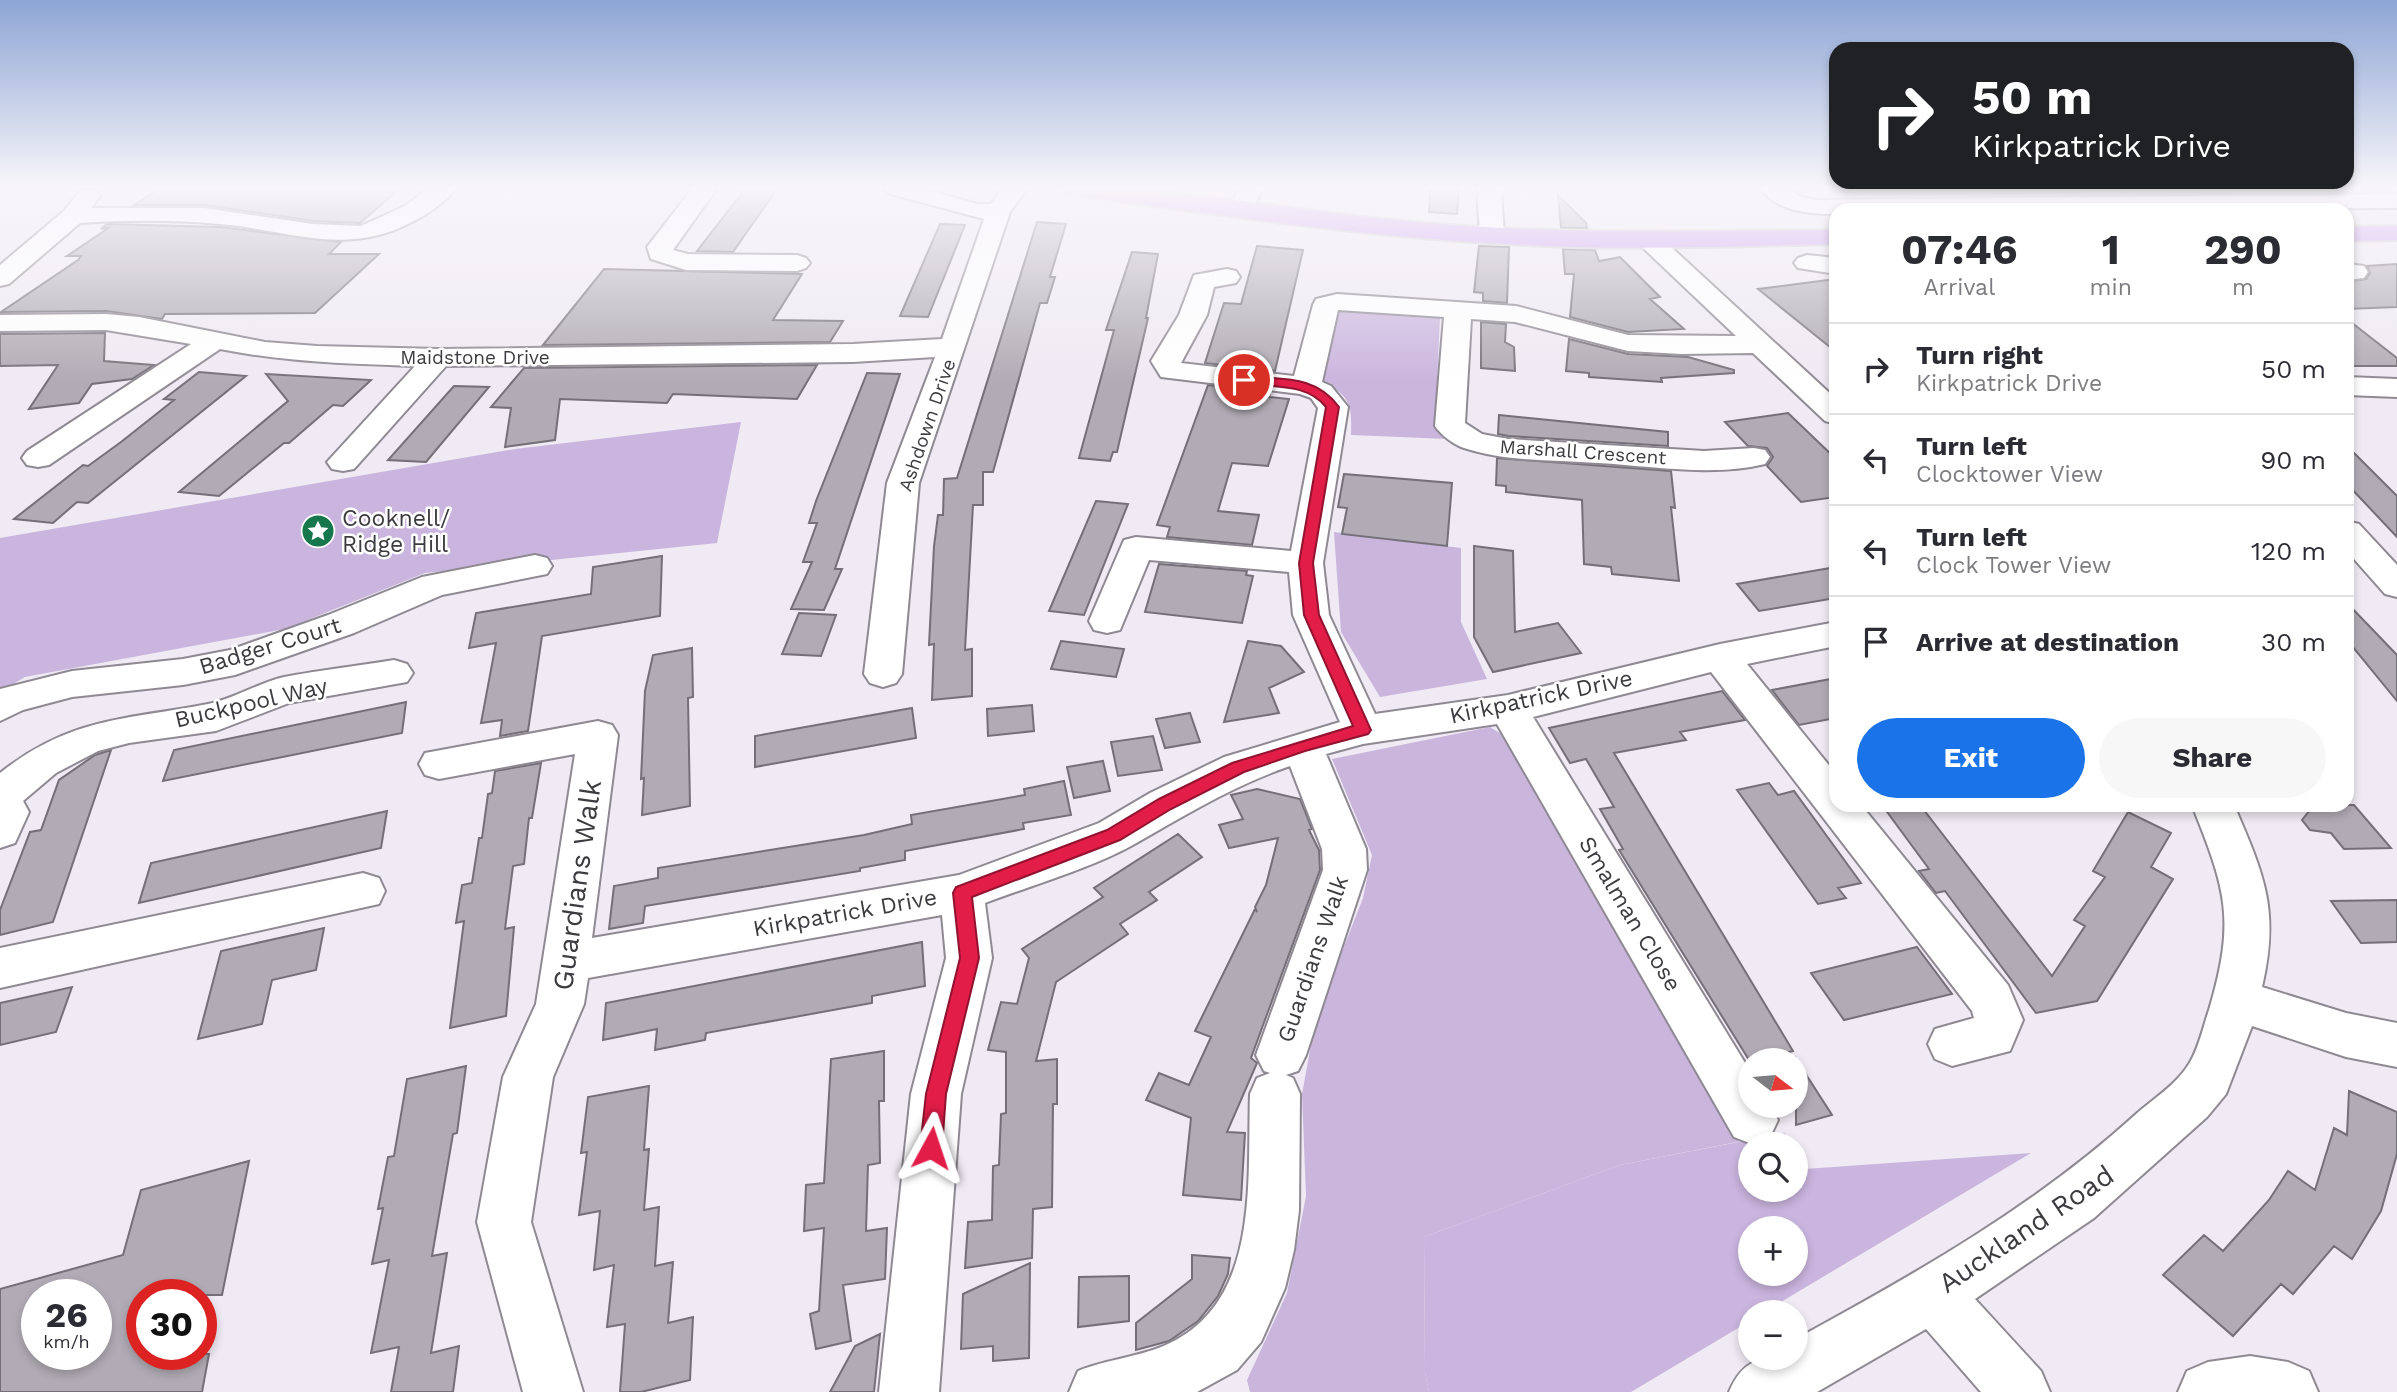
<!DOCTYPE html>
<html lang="en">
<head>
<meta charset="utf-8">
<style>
	:root { --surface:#fff; --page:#f7f7f7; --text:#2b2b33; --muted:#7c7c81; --line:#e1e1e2; --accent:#1a73e8 }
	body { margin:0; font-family:"Work Sans",sans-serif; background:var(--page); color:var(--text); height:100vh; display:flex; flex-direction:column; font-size:26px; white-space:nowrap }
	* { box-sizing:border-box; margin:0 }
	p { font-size:23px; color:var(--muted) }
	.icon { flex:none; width:38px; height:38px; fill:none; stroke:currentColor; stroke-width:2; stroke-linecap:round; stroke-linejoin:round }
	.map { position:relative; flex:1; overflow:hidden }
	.drawer { position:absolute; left:1829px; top:203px; width:525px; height:609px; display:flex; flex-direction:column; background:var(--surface); border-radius:21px; box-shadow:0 4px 10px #0003 }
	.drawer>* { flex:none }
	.guide { position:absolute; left:1829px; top:42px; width:525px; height:147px; border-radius:21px; box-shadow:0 4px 10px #0003; background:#202124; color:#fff; overflow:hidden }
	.needle { width:46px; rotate:106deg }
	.controls { position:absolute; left:1738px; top:1048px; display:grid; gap:14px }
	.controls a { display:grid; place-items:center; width:70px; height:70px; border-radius:50%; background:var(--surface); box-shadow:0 4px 10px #0003; font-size:35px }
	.speed { position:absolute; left:21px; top:1279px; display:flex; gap:14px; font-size:35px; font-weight:700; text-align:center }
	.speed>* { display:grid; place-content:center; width:91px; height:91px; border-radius:50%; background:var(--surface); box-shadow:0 4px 10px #0003; line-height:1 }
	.speed small { font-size:18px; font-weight:400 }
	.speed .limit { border:10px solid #d22; background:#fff; color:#111 }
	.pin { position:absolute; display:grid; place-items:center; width:60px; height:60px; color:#fff; margin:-30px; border:4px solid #fff; border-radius:50%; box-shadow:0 2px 7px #0007 }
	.me { position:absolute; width:77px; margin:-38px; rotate:5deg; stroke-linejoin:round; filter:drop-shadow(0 0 5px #0008) }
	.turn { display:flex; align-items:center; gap:24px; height:147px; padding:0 28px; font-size:32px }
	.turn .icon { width:91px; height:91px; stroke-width:2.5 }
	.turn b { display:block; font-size:49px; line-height:60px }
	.eta { display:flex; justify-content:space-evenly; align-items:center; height:119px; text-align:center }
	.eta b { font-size:42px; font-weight:700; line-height:49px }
	.cta { display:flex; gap:14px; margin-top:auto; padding:14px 28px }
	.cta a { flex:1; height:80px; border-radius:42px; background:var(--accent); color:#fff; font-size:28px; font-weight:700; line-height:80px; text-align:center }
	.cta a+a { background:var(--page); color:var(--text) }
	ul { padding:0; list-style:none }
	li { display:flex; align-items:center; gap:21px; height:91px; padding:0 28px; border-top:2px solid var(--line) }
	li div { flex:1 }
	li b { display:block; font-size:26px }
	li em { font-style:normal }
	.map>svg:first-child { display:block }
</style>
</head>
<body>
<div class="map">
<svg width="2397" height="1392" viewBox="0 0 2397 1392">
	<rect width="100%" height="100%" fill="#efeaf3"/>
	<path fill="#cab5dd" d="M1336,307L1429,312L1440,317L1435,426L1448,439L1351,435C1352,402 1350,398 1322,380Z
		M1334,532L1461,548V622L1487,679L1380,697L1341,632Z
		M1490,727L1506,737L1742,1141L1620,1165L1424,1237L1425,1372L1429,1392H1250L1247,1380L1287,1293L1306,1196L1302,1094L1316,1018L1363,898L1372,855L1332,759Z"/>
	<path fill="#cab5de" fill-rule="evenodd" d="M741,422L717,543L425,573L285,629L25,677L0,692V538L515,449Z
		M1785,1133L1791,1144H1750V1190H1796V1152L1805,1169L2031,1153L1764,1312H1750V1321L1631,1392H1429L1425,1372L1424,1237L1620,1165ZM1750,1228H1796V1274H1750Z"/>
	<path fill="#b0abb4" stroke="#747078" stroke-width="2" fill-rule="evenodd" d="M193,188L274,190L396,192L360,223L313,221L204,205H134L156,191Z
		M746,188L777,189L733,252L697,251Z
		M1430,188L1459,190L1457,214L1429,212Z
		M1558,195L1586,223L1587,228H1561Z
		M1037,222L1066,224L1050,277H1055L1047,303H1040L993,472H983V505H973L965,650L972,649V696L932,700L934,644L929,645L934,546L938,515H943L944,479L957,478Z
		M107,224L220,227L341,242L329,254H379L315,313L165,314L162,319L106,311L1,312L78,260L81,256H67L110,227L101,229Z
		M940,224L965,225L928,317L900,316Z
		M1257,246L1303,250L1275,371L1205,363L1224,303L1241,304Z
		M1479,246L1509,247L1507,303L1483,301V293L1474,292Z
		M1563,249L1595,250L1599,261L1620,257L1660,297L1650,299L1684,329L1628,332L1570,317L1574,274H1565Z
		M1132,252L1158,254L1146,318H1148L1117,452H1113L1110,461L1079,458L1114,330H1106Z
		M2397,264V307L2347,309V282L2366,279L2370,273L2367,266Z
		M604,269L802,274L773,320L843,321L830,342L543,345Z
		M1836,279V352L1758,289Z
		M2347,319L2397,358V366H2347Z
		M1481,322L1506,324L1505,342L1514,347L1515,371L1481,368Z
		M105,333L104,361L154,365L132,379L92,384L79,403L29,409L58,365L0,366V334Z
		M1569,339L1628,354L1688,357L1734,370V373L1661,378L1662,382L1589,377V373L1566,371Z
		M817,365L797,399L673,394L667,403L560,399L555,440L505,447L511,408L491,407L524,368Z
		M199,372L246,376L88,503L77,502L53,523L14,519L83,465L88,466L121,442L174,400L164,399Z
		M867,373L900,374L835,569H842L824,610L791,609L812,562H803L817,523H809L816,501Z
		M266,374L371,380L343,406L333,405L289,443H284L219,496L179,492L288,401Z
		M1208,385L1270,393L1269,397L1289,399L1268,466L1232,463L1218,511L1259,515L1252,545L1167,537L1170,527L1157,525Z
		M454,386L489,387L426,462L388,460Z
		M1788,413L1836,459V497L1801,502L1767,466L1773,457L1767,448L1748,446L1725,422Z
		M1499,415L1668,432V446L1508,436L1498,434Z
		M2347,446L2397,496V537L2347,484Z
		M1497,458L1671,471L1675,508L1671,507L1679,581L1612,574L1611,567L1584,564L1582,500L1506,492V486L1496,485Z
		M1344,474L1452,483L1447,546L1342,534L1347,508L1338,507Z
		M1096,501L1128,504L1084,615L1049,611Z
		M1474,546L1513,551L1515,632L1558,623L1581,653L1493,672L1474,637Z
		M662,556L660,616L542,636L528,731L500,736L502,720L481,723L496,643L469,648L476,613L591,594L593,567Z
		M1159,564L1247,571L1246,575L1253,576L1242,623L1145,612Z
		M1836,567V598L1759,611L1737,584Z
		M2347,603L2397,655V701L2347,640Z
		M799,613L836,615L821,656L782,654Z
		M1061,641L1124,649L1116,677L1051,669Z
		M1248,641L1281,646L1304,672L1269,688L1279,713L1224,722Z
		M692,648L693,697L688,698L690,806L642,815L644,778L641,779L645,691L653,655Z
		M1836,678V718L1799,725L1772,690Z
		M1722,691L1745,720L1680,732L1686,740L1614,753L1793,1051L1757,1060H1749L1619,850L1623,849L1600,809L1614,807L1586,759L1570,763L1549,728Z
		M406,702L402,733L163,781L174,750Z
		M1032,705L1034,731L988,736L987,709Z
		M912,708L916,738L755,767V736Z
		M1190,713L1200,742L1165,748L1156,719Z
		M1153,736L1162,770L1118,776L1111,742Z
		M111,750L53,922L0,935V910L30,832L41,830L59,780L95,755Z
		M1103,761L1110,791L1074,798L1067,767Z
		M541,763L532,818H529L524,864L513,866L505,929L514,927L506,1016L450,1028L464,921L456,923L462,885L472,883L479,838H482L488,794L492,793L495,771Z
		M1064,781L1071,815L1023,823L1024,829L905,851V860L860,868V871L645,906L643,923L609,929L614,886L658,878V868L864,835L912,824L911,815L1025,795L1024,789Z
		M1769,783L1778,795L1794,791L1861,883L1838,888L1846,898L1818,904L1737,790Z
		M1257,789L1300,799L1312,829L1309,830L1319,850L1320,870L1251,1058L1257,1063L1227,1132L1245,1133L1241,1200L1183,1195L1191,1118L1146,1100L1159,1073L1189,1085L1211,1037L1195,1031L1255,909L1257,912L1255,907L1266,885L1278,838L1229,848L1219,825L1243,819L1231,795Z
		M1882,805H1920L2052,976L2085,926L2074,920L2105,877L2093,871L2128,812L2171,833L2151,867L2173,879L2097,1001L2036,1013L1945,891L1936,893L1929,884L1919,871L1929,869Z
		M2314,805H2354L2391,848L2344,849L2331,833L2310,830L2302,820Z
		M387,811L381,848L139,903L151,863Z
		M1178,834L1202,857L1149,892L1157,900L1120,924L1128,934L1056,982L1036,1061L1057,1059V1104H1053L1052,1207L1033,1209L1032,1258L965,1268L968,1222L992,1220L993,1166L999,1165L1001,1114L1006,1113V1052L988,1050L1001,1002L1017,1004L1029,958L1022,949L1103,897L1094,888Z
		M2397,900V942L2361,943L2331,901Z
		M324,928L316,970L272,980L262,1024L198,1039L221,951Z
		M922,942L925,986L872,996V1003L706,1033L705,1040L655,1050L657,1029L603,1040L606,1003Z
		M1917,947L1952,994L1844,1020L1811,973Z
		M72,987L56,1032L0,1045V1003Z
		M884,1051V1101H879L880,1163L868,1165L866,1231L887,1228L885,1279L843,1285L851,1341L816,1349L810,1314L819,1311L824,1228L804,1231L806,1185L824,1183L831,1059Z
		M1796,1059L1832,1115L1796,1125Z
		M466,1066L457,1133L453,1134L432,1256L447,1253L431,1353L459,1346L453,1392H391L399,1347L371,1353L389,1260L372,1264L383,1208L378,1209L388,1157L394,1156L407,1079Z
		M649,1086L644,1150L649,1149L644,1210L659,1207L655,1266L673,1262L668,1323L693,1317L690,1380L641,1392H620L625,1324L607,1327L614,1265L594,1270L600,1211L579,1215L587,1152L581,1153L588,1097Z
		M2349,1091L2397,1112V1154L2381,1211L2352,1259L2334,1246L2293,1294L2281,1284L2233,1336L2163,1275L2204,1235L2223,1251L2269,1200L2288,1171L2315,1190L2334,1128L2347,1135Z
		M249,1161L222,1295H142V1354H209L202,1392H0V1289L123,1255L141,1190ZM37,1295H96V1354H37Z
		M1192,1255L1230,1258L1228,1274L1218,1296L1198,1321L1169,1341L1136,1350V1323L1192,1279Z
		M1030,1263L1029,1358L993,1361V1346L961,1349L963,1294Z
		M1129,1276V1321L1078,1327L1079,1277Z
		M880,1334L874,1392H830L855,1346Z"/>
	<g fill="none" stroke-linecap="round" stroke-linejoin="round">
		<defs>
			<path id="minor" d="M429,188H456C447,201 428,214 414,221C346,258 290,230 220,224C173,220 126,220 80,223L9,284L0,286V265L64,211L80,191H96L100,196L91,208H204L313,224L361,226L405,206Z
				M693,188H717L673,250L688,254L797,255L806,258L810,263L806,268L797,271L686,270L651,259L647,247Z
				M883,188H921L977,204H991L1003,188H1027L1010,212L919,483L902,674L896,683L883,687L870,683L864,674L887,483L935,357L853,362L446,366L354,469L343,471L332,469L327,462L415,366C349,364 285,362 220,349L49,465L38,467L27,465L22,458L27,451L191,344L106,330L0,331V315L106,314L139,317L265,342L317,346L438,349L853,344L942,339L984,219L887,193Z
				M1238,188H1262L1251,216H1233L1230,211Z
				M1477,188H1501L1504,235L1501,240H1483L1480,235Z
				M1760,188H1787L1799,196L1815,200L2397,194V208L1836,210V214C1809,214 1777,212 1760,188Z
				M1649,232L1658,235L1836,399V424L1825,421L1753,353L1681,354L1628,351L1515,322L1471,319L1465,423L1482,434L1508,439L1704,451L1754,448L1765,450L1770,457L1765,464C1712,477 1652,466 1598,463C1554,460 1507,462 1464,448C1454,445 1441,435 1435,426L1444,317L1338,310L1322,382L1331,386L1348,407L1323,563L1329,615L1375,714L1508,695L1720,644L1836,622V646L1747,664L1836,774V805H1861L2008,985L2023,1020L2010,1051L1952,1066L1935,1059L1928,1044L1935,1029L1974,1018L1972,1011L1711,672L1533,717L1750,1071V1106H1771L1778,1120L1770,1137L1752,1144L1734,1137L1497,724L1363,744L1326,754L1366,849L1367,870L1306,1055L1298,1071L1286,1075L1293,1078L1300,1094L1299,1210L1294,1250L1285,1288L1261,1342L1237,1370L1197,1392H1069L1078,1371C1107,1359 1142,1357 1170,1343C1261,1299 1247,1179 1250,1094L1257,1078L1270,1073L1264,1071L1256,1055L1323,870L1322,849L1290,766C1232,786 1184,816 1131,846C1091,868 1030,886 985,903L992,958L961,1094L939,1392H879L911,1094L946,958L942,915L588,978L584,1004L553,1077L531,1222L583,1392H523L477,1222L503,1077L536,1004L575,754L439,779L425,775L419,764L425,753L598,721L612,725L618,735L592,938L959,875L1099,823L1150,793L1224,757L1340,722L1293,615L1289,572L1149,560L1120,630L1107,633L1094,630L1089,621L1124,540L1136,537L1291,551L1318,408L1311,398L1300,394L1161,377L1151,361L1179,315L1194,275L1227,269L1236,271L1240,277L1236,283L1214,287L1207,315L1181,363L1294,376L1313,305L1316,299L1337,294L1516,306L1628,335L1736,336L1640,245L1636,240L1640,235Z
				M1807,255L1836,258V274L1798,268L1794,263L1798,258Z
				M2347,264L2364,266L2368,272L2364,278L2347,280Z
				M2347,377L2397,379V397L2347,395Z
				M2347,521L2359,524L2397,565V597L2385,594L2347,551Z
				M535,555L547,558L552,566L547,574L442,595L354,633L235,675L183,685L72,697L23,710L0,721V689L72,671L183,659L230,650L328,615L422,577Z
				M394,660L407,664L413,673L407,682L289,703L216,731L129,743L98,751L56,773L23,801L29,812L15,843L0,848V773C71,717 125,720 208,704C234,699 258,683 284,677C320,670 357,666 394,660Z
				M2192,805H2234C2264,875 2280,910 2262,987L2346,1013L2397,1023V1067L2346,1057L2252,1026L2226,1094L2207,1117L2094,1218L1975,1299L2041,1371L2050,1392H1981L1926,1329L1817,1392H1729C1744,1357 1761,1358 1796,1358V1339C1915,1274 2034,1207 2135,1115C2153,1099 2176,1085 2189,1064C2199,1048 2203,1027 2209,1010C2236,919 2226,890 2192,805Z
				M363,873L379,878L385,891L379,904L0,988V948Z
				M2250,1356L2288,1362L2309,1371L2318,1392H2178L2187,1371L2208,1362Z"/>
			<path id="highway" d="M1061,188C1179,186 1298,212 1416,222C1556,235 1695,231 1836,230V244C1733,246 1630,251 1527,245C1375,238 1224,216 1073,195L1065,193Z
				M2397,226V240L2347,241V227Z"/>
		</defs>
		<use href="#minor" stroke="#8e8992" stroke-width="4"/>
		<use href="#highway" stroke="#c9c8c9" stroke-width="4"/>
		<use href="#minor" fill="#fff" fill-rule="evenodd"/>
		<use href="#highway" fill="#c896f0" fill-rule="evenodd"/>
	</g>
	<linearGradient id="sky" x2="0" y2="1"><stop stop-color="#8da5d4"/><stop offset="0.49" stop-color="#f8f6fa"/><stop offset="1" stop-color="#f8f6fa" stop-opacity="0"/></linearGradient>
	<rect width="2397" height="383" fill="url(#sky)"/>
	<path fill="#e11d48" stroke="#92132f" stroke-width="2" d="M1244,376C1281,380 1315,374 1339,407L1313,563L1319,615L1371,730L1368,734L1305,751L1244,772L1171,809L1120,840L972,897L979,958L946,1094L942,1148L939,1155L931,1158L924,1155L920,1148L926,1094L960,958L953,893L956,887L1107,830L1159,799L1232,763L1353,726L1304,615L1299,563L1326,407C1305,381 1270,389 1239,382V377Z"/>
	<defs>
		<symbol id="sight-disc" viewBox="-11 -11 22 22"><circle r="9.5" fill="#16764c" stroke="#fff"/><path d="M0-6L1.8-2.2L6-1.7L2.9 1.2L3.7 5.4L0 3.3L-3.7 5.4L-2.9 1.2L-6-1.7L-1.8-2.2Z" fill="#fff"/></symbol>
	</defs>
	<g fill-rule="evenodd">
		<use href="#sight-disc" x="299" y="512" width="38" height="38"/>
	</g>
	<g text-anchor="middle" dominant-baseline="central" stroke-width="5" stroke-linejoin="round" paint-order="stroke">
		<g font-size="19" fill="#3d3b3f" stroke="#fff">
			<text x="475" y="357">Maidstone Drive</text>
			<text transform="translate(927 425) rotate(-71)">Ashdown Drive</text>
			<text transform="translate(1583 452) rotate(4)">Marshall Crescent</text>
		</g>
		<g font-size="23" fill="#3d3b3f" stroke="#fff" text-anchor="start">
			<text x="342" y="518">Cooknell/<tspan x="342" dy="26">Ridge Hill</tspan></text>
		</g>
		<g font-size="23" fill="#3d3b3f" stroke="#fff">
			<text transform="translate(270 646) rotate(-17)">Badger Court</text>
			<text transform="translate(1541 697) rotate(-12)">Kirkpatrick Drive</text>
			<text transform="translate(251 703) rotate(-13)">Buckpool Way</text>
			<text transform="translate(845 913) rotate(-10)">Kirkpatrick Drive</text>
			<text transform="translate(1630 914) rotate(59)">Smalman Close</text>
			<text transform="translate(1313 959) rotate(-71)">Guardians Walk</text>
		</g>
		<g font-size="28" fill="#3d3b3f" stroke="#fff">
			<text transform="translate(577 885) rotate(-82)">Guardians Walk</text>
			<text transform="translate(2026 1229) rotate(-34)">Auckland Road</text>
		</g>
	</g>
</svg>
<div class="controls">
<a><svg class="needle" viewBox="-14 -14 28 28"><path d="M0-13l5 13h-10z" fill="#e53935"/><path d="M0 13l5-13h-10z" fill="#7c7c81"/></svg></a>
<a><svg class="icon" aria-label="search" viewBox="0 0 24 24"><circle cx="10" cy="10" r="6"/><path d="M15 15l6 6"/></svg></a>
<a>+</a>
<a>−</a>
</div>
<div class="speed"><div>26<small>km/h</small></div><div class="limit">30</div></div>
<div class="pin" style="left:1244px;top:380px;background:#d93025"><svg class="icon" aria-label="arrive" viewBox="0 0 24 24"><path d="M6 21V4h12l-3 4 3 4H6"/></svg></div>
<svg class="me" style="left:931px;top:1148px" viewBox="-20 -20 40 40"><path d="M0-17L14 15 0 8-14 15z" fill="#e11d48" stroke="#fff" stroke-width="4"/></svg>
<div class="guide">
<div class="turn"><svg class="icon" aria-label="right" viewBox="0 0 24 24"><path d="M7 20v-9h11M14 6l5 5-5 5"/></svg><div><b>50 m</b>Kirkpatrick Drive</div></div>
</div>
<section class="drawer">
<div class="eta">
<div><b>07:46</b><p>Arrival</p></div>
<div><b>1</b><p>min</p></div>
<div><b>290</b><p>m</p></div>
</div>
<ul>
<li><svg class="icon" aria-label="right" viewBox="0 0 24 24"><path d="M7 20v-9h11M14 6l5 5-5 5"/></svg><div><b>Turn right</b><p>Kirkpatrick Drive</p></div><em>50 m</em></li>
<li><svg class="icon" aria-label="left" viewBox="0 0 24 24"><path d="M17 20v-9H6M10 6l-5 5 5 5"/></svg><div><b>Turn left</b><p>Clocktower View</p></div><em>90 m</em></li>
<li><svg class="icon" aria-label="left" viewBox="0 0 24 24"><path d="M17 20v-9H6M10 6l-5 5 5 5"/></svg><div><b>Turn left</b><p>Clock Tower View</p></div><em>120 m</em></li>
<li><svg class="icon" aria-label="arrive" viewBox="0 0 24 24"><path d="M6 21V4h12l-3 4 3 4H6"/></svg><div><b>Arrive at destination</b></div><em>30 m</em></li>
</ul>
<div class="cta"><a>Exit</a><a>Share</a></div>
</section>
</div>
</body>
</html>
